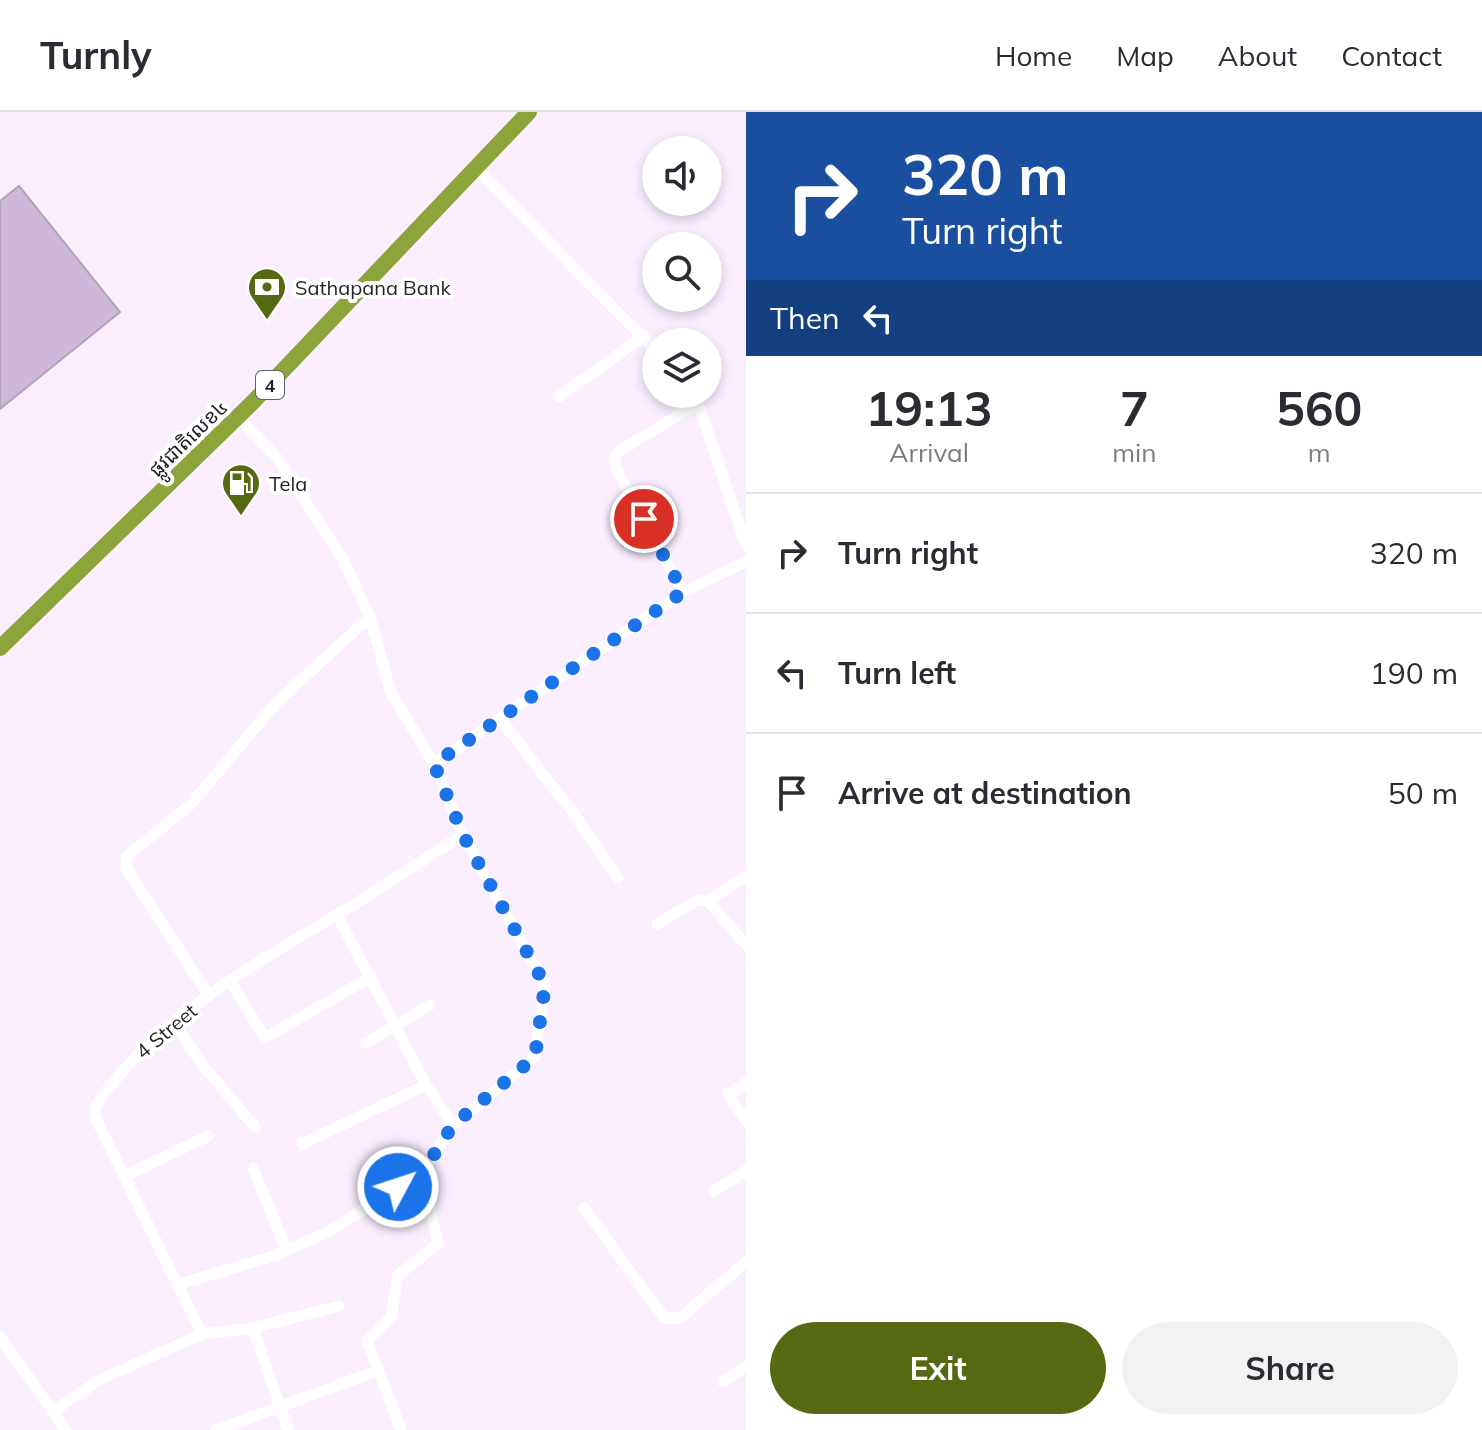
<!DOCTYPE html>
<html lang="en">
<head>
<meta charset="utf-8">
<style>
	:root { --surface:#fff; --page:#f2f2f3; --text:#2b2b33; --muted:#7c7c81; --line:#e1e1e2; --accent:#576813 }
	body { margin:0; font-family:Mulish,"Noto Sans Khmer",sans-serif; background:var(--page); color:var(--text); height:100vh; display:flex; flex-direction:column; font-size:30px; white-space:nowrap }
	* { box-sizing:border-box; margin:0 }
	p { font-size:26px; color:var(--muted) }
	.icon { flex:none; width:44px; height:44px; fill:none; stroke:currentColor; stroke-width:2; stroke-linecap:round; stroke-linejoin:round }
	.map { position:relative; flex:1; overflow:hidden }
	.sheet { display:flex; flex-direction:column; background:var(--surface); width:736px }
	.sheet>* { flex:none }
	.guide { background:#1a4fa0; color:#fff; overflow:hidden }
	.buttons { position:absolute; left:642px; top:24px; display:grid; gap:16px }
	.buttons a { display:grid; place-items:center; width:80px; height:80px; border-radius:50%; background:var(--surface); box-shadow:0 4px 12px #0003; font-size:40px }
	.pin { position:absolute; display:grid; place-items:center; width:68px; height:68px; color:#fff; margin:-34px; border:4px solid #fff; border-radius:50%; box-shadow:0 2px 8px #0007 }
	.me { position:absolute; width:88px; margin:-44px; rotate:50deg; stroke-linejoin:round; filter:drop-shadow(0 0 6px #0008) }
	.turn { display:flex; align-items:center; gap:28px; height:168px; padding:0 24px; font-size:36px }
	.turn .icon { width:104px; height:104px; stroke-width:2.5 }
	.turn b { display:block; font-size:56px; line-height:68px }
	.then { display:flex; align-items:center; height:76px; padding:0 24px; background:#0003; gap:16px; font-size:30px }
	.eta { display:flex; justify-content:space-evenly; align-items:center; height:136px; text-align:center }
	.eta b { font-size:48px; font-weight:700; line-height:56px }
	.button { display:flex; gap:16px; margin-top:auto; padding:16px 24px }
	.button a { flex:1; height:92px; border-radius:48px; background:var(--accent); color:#fff; font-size:32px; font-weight:700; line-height:92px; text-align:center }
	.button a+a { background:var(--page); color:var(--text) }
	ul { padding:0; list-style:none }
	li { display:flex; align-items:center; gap:24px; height:120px; padding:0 24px; border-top:2px solid var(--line) }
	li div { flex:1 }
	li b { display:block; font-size:30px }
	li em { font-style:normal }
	header { display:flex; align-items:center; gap:48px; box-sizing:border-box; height:112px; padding:0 40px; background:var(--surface); border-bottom:2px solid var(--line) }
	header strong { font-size:38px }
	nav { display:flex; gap:44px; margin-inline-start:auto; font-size:28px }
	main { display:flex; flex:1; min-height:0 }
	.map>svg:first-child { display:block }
</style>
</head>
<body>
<header>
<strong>Turnly</strong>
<nav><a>Home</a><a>Map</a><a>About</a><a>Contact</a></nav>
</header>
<main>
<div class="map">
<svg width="746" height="1318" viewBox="0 0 746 1318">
	<rect width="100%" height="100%" fill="#faeeff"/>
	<path fill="#cfb7d9" stroke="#b0a5b5" stroke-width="2" d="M19,74L120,200L0,297V89Z"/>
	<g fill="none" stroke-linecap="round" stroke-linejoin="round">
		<path stroke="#fff" stroke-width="11" d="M477,57L656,239
			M691,282L698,291L746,433
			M559,285L644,224
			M238,305L277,346L343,447L370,505L391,581L434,652L463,723L545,873L535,945L453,1013L422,1061L438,1132L398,1163L391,1205L367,1228L401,1318
			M683,480L617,358L614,346L618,340L698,291
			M500,607L571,698L618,766
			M434,652L683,480L746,450
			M708,789L746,833
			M337,803L426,973L453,1013
			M657,812L699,787L708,789L746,764
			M230,869L265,926L371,865
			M209,884L126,756L127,744L190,693L277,590L370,505
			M173,910L205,956L255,1015
			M366,931L430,893
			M746,971L728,982L746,1009
			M302,1032L426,973
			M253,1056L287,1139
			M125,1064L208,1024
			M714,1079L746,1059
			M584,1096L664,1206H680L746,1150
			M176,1173L274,1144L328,1120L422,1061
			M253,1216L288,1318
			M202,1222L95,1005V995C155,906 249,856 338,802C380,777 421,749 463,723
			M0,1225L66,1318
			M723,1270L746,1254
			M53,1299L101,1267L202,1222L253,1216L339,1194
			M216,1318L377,1259"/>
		<path stroke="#8da43b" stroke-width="16" d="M0,536L251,292L529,0"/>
	</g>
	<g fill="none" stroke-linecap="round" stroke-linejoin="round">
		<path stroke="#1a73e8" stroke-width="14" stroke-dasharray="0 25.2" d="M398,1075L422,1061L453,1013L535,945L545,873L463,723L434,652L683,480L644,407"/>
	</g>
	<defs>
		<symbol id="bank-pin" viewBox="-11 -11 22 30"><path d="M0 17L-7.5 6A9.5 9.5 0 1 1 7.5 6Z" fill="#576813" stroke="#fff"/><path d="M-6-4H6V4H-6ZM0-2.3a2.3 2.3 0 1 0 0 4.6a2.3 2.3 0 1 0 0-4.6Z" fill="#fff"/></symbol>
		<symbol id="fuel-pin" viewBox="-11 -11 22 30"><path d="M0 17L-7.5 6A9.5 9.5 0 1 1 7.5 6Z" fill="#576813" stroke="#fff"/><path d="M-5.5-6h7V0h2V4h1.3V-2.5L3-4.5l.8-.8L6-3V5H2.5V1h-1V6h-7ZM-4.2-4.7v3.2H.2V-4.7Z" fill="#fff"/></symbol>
	</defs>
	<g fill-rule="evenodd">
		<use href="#bank-pin" x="245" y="153" width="44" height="60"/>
		<use href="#fuel-pin" x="219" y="349" width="44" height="60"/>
	</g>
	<g text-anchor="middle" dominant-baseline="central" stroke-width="8" stroke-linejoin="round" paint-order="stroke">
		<rect fill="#fff" stroke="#646266" stroke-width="2" x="256" y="259" width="28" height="28" rx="6"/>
		<g font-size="18" font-weight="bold" fill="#221e24">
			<text x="270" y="273">4</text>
		</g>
		<g font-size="20" fill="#221e24" stroke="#fff" text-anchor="start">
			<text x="295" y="175">Sathapana Bank</text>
			<text x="269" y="371">Tela</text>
		</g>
		<g font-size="20" fill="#221e24" stroke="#fff">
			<text transform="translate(188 326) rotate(-44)">ផ្លូវជាតិលេខ៤</text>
			<text transform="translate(166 919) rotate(-40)">4 Street</text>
		</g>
	</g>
</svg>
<div class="buttons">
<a><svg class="icon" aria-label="sound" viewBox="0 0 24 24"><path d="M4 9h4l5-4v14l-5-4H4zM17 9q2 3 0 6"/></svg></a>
<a><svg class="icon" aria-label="search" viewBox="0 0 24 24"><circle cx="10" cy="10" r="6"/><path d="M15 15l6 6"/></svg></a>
<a><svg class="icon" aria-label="layers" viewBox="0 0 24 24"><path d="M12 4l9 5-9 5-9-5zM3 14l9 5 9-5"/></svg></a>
</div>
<div class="pin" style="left:644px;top:407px;background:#d93025"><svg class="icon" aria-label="arrive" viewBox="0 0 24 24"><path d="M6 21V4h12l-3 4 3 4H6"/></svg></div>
<svg class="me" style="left:398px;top:1075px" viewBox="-20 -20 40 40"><circle r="17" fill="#1a73e8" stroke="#fff" stroke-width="3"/><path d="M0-11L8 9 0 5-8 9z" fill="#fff"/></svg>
</div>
<section class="sheet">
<div class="guide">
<div class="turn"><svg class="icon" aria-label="right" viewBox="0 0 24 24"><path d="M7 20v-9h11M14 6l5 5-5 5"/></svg><div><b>320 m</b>Turn right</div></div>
<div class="then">Then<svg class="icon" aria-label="left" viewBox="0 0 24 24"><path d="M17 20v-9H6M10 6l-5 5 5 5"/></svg></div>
</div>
<div class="eta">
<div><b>19:13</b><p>Arrival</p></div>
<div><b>7</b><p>min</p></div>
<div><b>560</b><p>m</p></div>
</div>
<ul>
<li><svg class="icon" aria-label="right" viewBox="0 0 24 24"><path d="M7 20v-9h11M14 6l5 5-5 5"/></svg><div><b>Turn right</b></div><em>320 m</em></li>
<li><svg class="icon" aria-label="left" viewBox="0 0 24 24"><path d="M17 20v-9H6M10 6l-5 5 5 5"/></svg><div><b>Turn left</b></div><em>190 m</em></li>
<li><svg class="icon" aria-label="arrive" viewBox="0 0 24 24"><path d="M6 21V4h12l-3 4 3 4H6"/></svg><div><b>Arrive at destination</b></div><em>50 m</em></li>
</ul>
<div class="button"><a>Exit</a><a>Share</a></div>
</section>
</main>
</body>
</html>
